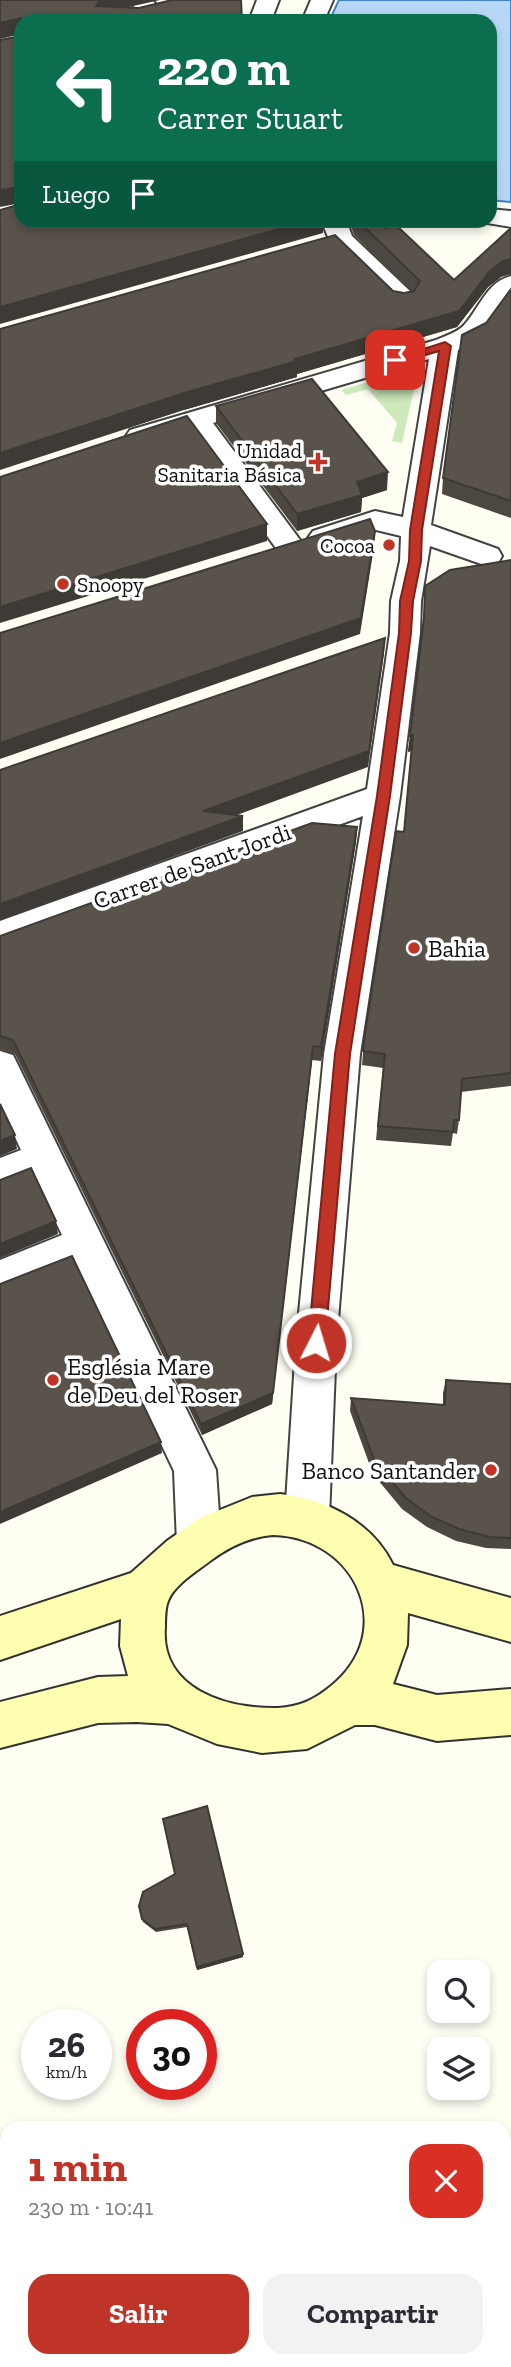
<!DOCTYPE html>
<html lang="es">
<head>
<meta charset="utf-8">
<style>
	:root { --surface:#fff; --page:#f2f2f3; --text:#2b2b33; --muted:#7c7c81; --accent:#c03428 }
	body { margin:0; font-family:"Zilla Slab",serif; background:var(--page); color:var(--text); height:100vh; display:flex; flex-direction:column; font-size:26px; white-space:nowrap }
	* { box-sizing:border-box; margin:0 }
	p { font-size:23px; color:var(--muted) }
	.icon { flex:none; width:38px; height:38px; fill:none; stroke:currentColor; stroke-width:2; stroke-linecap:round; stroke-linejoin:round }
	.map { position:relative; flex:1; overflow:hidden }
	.details { position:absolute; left:0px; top:2121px; width:511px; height:247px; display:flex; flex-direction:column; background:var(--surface); border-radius:21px 21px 0 0; box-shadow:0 4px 10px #0003 }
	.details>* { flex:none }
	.hud { position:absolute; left:14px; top:14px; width:483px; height:214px; border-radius:21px; box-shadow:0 4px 10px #0003; background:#0b6e4f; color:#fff; overflow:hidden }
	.fabs { position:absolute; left:427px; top:1960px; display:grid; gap:14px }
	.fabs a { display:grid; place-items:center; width:63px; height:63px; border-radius:14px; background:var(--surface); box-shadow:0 4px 10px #0003; font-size:35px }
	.speed { position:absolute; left:21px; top:2009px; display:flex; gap:14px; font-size:35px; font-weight:700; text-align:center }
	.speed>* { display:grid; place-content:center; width:91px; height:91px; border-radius:50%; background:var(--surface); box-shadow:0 4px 10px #0003; line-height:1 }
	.speed small { font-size:18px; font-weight:400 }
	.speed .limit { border:10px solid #d22; background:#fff; color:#111 }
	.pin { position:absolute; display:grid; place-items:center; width:60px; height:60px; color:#fff; margin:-30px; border-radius:14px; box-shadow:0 4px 10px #0006 }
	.me { position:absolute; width:77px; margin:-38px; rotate:5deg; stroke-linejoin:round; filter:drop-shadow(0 0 5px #0008) }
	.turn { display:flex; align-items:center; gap:24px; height:147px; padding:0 28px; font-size:32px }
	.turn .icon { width:91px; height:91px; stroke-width:2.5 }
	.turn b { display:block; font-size:49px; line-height:60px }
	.then { display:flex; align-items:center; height:66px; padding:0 28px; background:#0003; gap:14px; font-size:26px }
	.round { display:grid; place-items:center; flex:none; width:74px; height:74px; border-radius:21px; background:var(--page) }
	.headline { display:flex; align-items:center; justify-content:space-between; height:119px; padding:0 28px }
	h1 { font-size:42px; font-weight:800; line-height:52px; color:var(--accent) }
	.cta { display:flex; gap:14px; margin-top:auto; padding:14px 28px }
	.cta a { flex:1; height:80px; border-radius:21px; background:var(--accent); color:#fff; font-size:28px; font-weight:800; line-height:80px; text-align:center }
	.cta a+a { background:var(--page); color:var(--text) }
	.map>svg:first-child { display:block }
</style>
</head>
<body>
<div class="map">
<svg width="511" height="2367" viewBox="0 0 511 2367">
	<rect width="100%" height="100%" fill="#fffef3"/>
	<path fill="#ceeabc" d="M411,369L418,371L402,443L392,441L397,423L368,389L346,395L341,390Z"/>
	<path fill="#e1f1ce" d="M504,2298L511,2299V2367H89V2361H504Z"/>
	<path fill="#b8d7f6" stroke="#4083cc" stroke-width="2" d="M339,0H511V202L490,200V21H329Z"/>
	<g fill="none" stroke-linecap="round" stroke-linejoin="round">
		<defs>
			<path id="street" d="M128,0H152L171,21H147Z
				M257,0H279L271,21H249Z
				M311,0H333L324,21H302Z
				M490,209L511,211V227L481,222L480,220H490Z
				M321,220H346L352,236L412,293L416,299L412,305L403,307L394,305L331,244Z
				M511,276V298L482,338L458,350L431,525L498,549L502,556L498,563L487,566L430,546L421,601L420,633L400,796L360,1054L336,1344L329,1518L322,1533L307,1539L292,1533L285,1518L296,1344L324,1054L363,816L0,949V921L367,789L390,633L391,601L400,561L401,536L376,530L323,548L313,545L308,538L313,531L375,511L403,517L429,359L213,423L306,548L301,555L291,558L281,555L190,430L140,445L130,442L126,436L130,430L436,340C445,336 459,332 465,324C480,307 487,282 511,276Z
				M0,1051L13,1055L216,1470L221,1543L214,1558L199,1564L184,1558L177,1543L174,1471L76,1265L0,1295V1260L62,1235L35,1178L0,1191V1158L21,1150L0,1105Z"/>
			<path id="secondary" d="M280,1494C327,1499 372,1522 393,1565L511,1598V1642L408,1613L407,1645L393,1684L437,1695L511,1689V1735L437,1741L375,1725H355L307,1749L262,1753L217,1744L168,1724L137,1722L98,1723L0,1748V1702L98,1677L128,1676L120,1646L121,1619L0,1660V1616L131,1573L167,1541L200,1518L252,1497ZM273,1535C356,1537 399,1631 331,1686C314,1700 299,1707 278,1708C226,1709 160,1689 165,1627C165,1619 165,1608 168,1601C174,1585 197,1571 210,1561C229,1547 249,1537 273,1535Z"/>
		</defs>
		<use href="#street" stroke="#434343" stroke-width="4"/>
		<use href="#secondary" stroke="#323232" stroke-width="4"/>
		<use href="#street" fill="#fff" fill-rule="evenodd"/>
		<use href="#secondary" fill="#fdfeaf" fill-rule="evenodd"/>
	</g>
	<path fill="#4d4741" d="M349,220H378L386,228L454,280L501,277L488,287L457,327L297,374V377L184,410L393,291L404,293L412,292L354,235Z
		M511,289V518L442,494L443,478L486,323Z
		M216,406L387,490L362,498L361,512L297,531L216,423Z
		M511,560V1086L461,1092L459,1120L457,1134L453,1133L451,1146L376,1140L383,1068L362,1065L364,1040L404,832L411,751L408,752L423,630L425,586Z
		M357,827L356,842L321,1061L312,1060L272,1404L202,1435L15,1054L0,1049V936Z
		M446,1380L511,1384V1549L486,1548L456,1541L427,1527L402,1509L373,1474L350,1411L351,1398L443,1405V1393Z
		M143,1892L243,1957L197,1970L187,1927L156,1932L143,1922L139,1906Z"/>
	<path fill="#3e3a35" d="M100,0H160L102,13L96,6Z
		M21,18V34L0,39V23Z
		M21,187V203L0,207V190Z
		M311,220H323V233L0,324V307Z
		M511,259V274L501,277L488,287L457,327L297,374V377L184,410L0,470V453L184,393L295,359L490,271L503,261Z
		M388,472L387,490L362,498L361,512L297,531V514L357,482Z
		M267,524V541L0,623V607Z
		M375,531L374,547L360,634L0,759V743Z
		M385,638L384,654L368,767L204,827L203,811Z
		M413,735L411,751L408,752L410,736Z
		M243,816V831L0,920V904Z
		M357,827L356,842L321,1061V1047Z
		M313,1046L312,1060L272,1404L202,1435L201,1424Z
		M15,1135L17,1149L0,1156V1141Z
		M56,1221L58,1234L0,1258V1244Z
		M161,1442L162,1453L0,1524V1512Z
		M243,1954V1957L197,1970V1967Z"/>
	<path fill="#59534c" stroke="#3e3a35" stroke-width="2" d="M0,0H100L96,6L139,8L172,0H241L242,21H21V18L0,23Z
		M21,36V193V187L0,190V40Z
		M21,204V220H311L0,307V210Z
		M357,220H378L386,228L396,225L454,280L511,228V259L503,261L490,271L459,311L295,359L297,361L184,393L0,453V329L335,235L393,291L404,293L414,291L420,281Z
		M511,289V501L443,478L462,335L486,323Z
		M312,379L388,472L357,482L362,495L297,514L216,406Z
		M187,416L267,524L0,607V477Z
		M370,519L375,531L361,618L0,743V633Z
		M511,560V1073L462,1079L459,1120H454L453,1132L378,1126L385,1054L363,1051L364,1040L396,831L404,832L413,735L410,736L424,617L425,586L450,570Z
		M385,638L369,751L203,811L243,816L0,904V770Z
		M312,823L357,827L321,1047L313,1046L273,1393L201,1424L13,1040L0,1036V936Z
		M0,1104L15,1135L0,1141Z
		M31,1168L56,1221L0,1244V1180Z
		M72,1256L161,1442L0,1512V1284Z
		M446,1380L511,1384V1538L490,1537L459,1529L430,1516L405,1497L375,1462L351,1398L445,1405Z
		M207,1806L243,1954L197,1967L187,1924L155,1929L142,1919L139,1906L143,1892L175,1874L163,1819Z"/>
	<path fill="#c03428" stroke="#7d221a" stroke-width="2" d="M445,342L451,346L422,530L421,561L413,601L411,633L390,796L350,1054L325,1343L322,1349L316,1351L310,1349L308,1343L335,1054L377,796L399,633L400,601L409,561L410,530L439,351L395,364L389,360Z"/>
	<g fill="#c03428" stroke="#fff" stroke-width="2.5">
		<path d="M314.5 451.5h7v7h7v7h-7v7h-7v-7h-7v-7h7z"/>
		<circle cx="389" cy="545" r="7"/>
		<circle cx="63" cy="584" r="7"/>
		<circle cx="414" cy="948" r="7"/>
		<circle cx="53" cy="1380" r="7"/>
		<circle cx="491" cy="1470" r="7"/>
	</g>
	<g text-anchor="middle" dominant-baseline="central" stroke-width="7" stroke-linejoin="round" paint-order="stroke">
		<g font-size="21" fill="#101010" stroke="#fff" text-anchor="end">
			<text x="302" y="450">Unidad<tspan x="302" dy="24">Sanitaria Básica</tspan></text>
			<text x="375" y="545">Cocoa</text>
			<text x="77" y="584" text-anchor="start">Snoopy</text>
		</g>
		<g font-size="24" fill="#101010" stroke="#fff">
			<text transform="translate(192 866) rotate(-20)">Carrer de Sant Jordi</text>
		</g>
		<g font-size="24" fill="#101010" stroke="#fff" text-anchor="start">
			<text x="428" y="948">Bahia</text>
			<text x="67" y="1366">Església Mare<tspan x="67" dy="28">de Deu del Roser</tspan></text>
			<text x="477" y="1470" text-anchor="end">Banco Santander</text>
		</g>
	</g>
</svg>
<div class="fabs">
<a><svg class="icon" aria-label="search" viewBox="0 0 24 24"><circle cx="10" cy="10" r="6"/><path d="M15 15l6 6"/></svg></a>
<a><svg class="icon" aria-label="layers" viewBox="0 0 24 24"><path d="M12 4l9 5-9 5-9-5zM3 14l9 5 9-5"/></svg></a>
</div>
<div class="speed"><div>26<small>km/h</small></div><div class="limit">30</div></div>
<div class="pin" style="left:395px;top:360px;background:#d93025"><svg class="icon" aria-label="arrive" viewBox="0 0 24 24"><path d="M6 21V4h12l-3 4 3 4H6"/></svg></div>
<svg class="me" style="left:316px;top:1343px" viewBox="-20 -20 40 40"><circle r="17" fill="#c03428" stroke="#fff" stroke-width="3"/><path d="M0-11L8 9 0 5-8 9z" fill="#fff"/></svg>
<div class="hud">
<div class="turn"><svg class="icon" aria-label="left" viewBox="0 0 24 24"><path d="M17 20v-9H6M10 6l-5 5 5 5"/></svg><div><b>220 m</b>Carrer Stuart</div></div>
<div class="then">Luego<svg class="icon" aria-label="arrive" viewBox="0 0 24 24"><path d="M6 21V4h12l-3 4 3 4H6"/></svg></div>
</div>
<section class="details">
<div class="headline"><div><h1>1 min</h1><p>230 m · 10:41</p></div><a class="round" style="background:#d93025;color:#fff"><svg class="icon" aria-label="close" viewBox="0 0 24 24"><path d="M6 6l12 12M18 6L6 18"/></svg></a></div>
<div class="cta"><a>Salir</a><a>Compartir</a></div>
</section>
</div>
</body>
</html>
